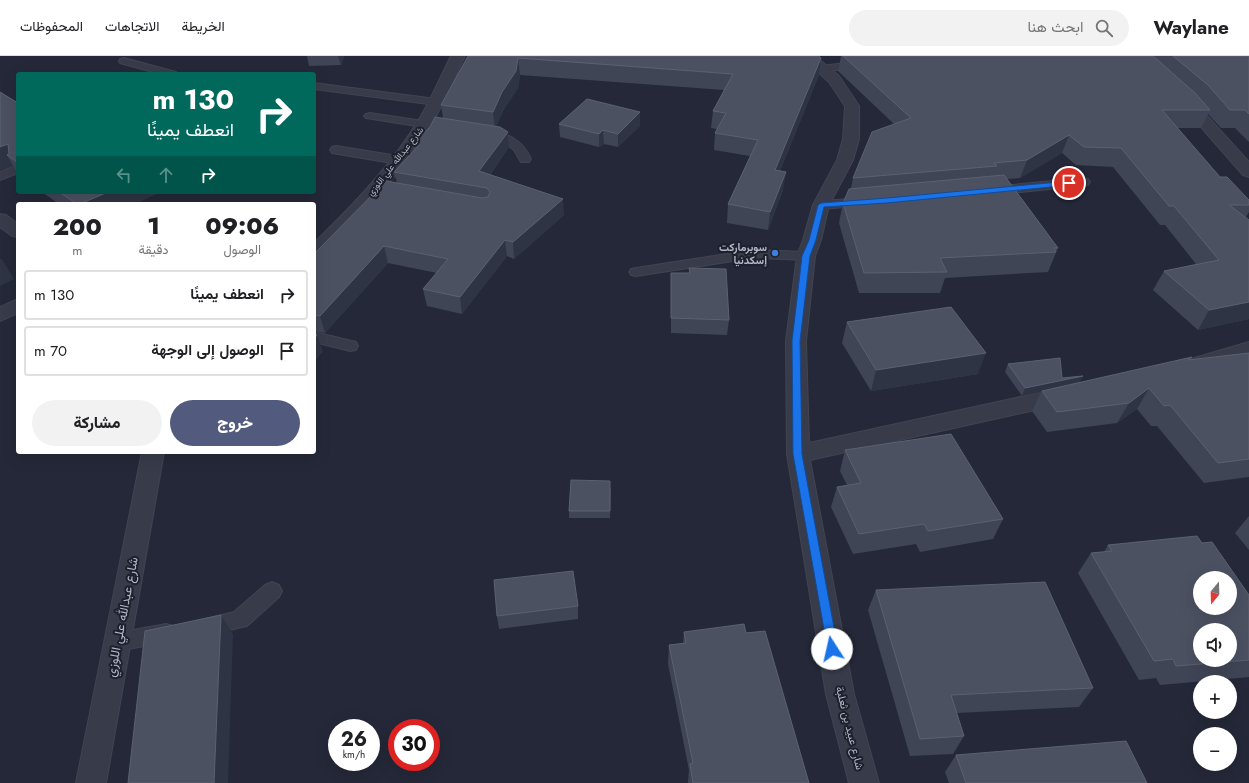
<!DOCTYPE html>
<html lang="ar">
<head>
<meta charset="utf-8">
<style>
	:root { --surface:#fff; --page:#f2f2f2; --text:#202124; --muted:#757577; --line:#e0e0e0; --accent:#525a7e }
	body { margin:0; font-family:Jost,Vazirmatn,sans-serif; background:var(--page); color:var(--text); direction:rtl; height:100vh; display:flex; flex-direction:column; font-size:15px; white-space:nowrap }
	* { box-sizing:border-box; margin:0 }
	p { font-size:13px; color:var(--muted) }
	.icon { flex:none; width:22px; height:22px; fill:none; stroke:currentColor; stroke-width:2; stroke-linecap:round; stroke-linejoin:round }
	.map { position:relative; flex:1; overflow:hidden; direction:ltr }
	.panel { position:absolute; left:16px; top:146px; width:300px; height:252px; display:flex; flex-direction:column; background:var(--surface); border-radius:4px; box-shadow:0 4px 16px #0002; direction:rtl }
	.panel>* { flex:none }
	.guide { position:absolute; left:16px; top:16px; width:300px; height:122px; border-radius:4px; box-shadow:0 4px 16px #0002; direction:rtl; background:#00695c; color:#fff; overflow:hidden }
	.needle { width:26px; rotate:199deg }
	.controls { position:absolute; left:1193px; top:515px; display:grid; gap:8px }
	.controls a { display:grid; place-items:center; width:44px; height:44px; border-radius:50%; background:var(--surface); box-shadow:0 4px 16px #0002; font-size:20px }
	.speed { position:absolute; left:328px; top:663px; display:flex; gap:8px; font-size:20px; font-weight:700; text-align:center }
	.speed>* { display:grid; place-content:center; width:52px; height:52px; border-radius:50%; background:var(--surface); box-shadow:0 4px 16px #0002; line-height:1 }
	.speed small { font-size:10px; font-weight:400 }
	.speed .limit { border:6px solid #d22; background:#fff; color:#111 }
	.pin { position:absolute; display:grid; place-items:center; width:34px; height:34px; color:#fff; margin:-17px; border:2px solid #fff; border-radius:50%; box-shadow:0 1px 4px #0007 }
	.me { position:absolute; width:44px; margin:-22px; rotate:350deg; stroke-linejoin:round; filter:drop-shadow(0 0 3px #0008) }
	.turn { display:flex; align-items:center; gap:14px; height:84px; padding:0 16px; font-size:18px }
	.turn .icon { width:52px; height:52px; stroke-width:2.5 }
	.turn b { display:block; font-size:28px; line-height:34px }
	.lanes { display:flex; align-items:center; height:38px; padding:0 16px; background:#0003; justify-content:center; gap:20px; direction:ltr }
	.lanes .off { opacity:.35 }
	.eta { display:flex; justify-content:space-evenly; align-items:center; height:68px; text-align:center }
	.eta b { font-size:24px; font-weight:800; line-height:28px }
	.cta { display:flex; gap:8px; margin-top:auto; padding:8px 16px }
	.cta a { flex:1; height:46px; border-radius:24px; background:var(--accent); color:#fff; font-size:16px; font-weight:800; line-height:46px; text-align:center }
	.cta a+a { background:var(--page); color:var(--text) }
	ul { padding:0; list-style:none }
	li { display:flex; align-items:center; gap:12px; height:50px; margin:0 8px 6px; padding:0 8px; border:2px solid var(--line); border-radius:4px }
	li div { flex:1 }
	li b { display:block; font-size:15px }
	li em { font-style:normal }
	header { display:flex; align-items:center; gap:24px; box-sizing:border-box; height:56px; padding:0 20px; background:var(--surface); border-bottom:1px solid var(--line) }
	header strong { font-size:19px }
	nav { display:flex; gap:22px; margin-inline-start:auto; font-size:14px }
	.search { width:280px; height:36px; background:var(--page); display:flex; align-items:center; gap:10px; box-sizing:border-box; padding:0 14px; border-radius:22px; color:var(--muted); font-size:15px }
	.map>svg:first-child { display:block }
</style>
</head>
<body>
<header>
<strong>Waylane</strong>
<div class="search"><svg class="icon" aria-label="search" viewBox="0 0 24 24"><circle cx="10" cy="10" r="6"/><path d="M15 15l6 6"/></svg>ابحث هنا</div>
<nav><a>الخريطة</a><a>الاتجاهات</a><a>المحفوظات</a></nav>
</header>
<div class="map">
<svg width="1249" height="727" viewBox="0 0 1249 727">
	<rect width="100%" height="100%" fill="#242838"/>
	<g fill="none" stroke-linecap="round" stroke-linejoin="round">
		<defs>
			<path id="service" d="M124,2L176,16L177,18H160L120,7L119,5L120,3Z
				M862,5L867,8L866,10L822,16L817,13L822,10Z
				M314,27L436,43L442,46L436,49L314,33Z
				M370,57L423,65L427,66L429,68L427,70L423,71L366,62L364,60L366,58Z
				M486,74C507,77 522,83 531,103L529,106H521L514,94L505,87L482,80L480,78L482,76Z
				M336,90L398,100L402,101L404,104L402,107L398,108L332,97L330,94L332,91Z
				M18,109V117L0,124V116Z
				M1084,122L1088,123L1090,126L1088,129L991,139L986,138L985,135L986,132L991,131Z
				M865,142L870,143L872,146L870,149L821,153L816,152L814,149L816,146L821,145Z
				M753,194L806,196L811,197L813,200L811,203L806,204L753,202L636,220L631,219L629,216L631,213L636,212Z
				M314,276L356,286L358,290L356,294L350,295L314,286Z
				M272,526L279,529L282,535L279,541L247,570L204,580L197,577L194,571L197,565L234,556L265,529Z
				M166,568L173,570L176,577L173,584L166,586L117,595L110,593L106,586L110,579L117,577Z"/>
			<path id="minor" d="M800,0H815L839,20L859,50V83L853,104L829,149L821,184L815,200L806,285L809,387L1066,331L1074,334L1077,339L1074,344L1066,347L810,404L854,638L879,727H849L826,638L787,398L786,285L797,200L803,184L813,149L837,104L843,83L845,50L829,26Z
				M1185,40L1190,41L1249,106V121L1243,119L1180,47L1178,44L1180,41Z
				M0,158L6,159L18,168V181L12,180L0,171Z
				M18,243V257L0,265V251Z
				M1249,286V300L1198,315L1191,313L1188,308L1191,303Z"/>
			<path id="tertiary" d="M451,0H465C455,20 447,41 436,60C406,113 363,158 320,201L314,202V187C353,149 393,108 421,60C432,41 441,20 451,0Z
				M142,396H164L106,727H76Z"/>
		</defs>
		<use href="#service" stroke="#414451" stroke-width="2"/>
		<use href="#minor" stroke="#414451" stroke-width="2"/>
		<use href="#tertiary" stroke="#414451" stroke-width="2"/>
		<use href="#service" fill="#383b49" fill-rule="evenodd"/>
		<use href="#minor" fill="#383b49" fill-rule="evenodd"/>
		<use href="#tertiary" fill="#383b49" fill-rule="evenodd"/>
	</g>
	<path fill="#404556" d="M307,0H344L341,9L309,10Z
		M468,0L821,2L819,19L780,115L783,134L768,174L727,167L728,148L750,100L714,94L715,77L717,73L711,72L713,55L724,34L520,19L518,32L504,53L496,70L508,76L509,91L490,119L564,159L514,203L507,200L462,258L427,250L423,233L437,217L388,207L325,277L314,275V198L397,127L394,116L414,95L413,88L443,62L441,49Z
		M841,0H1249V86L1235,72H1221L1208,58L1201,72H1177L1220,121L1249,144V156L1246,161L1249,164V263L1198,274L1153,234L1164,215L1196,208L1165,169H1160L1113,111L1076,109L1062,97L1020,122L1007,123L1058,192L1048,216L945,222L940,237H859L839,167L843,147L851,132L853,122L894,68L838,15Z
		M0,36L18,47V119L13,110L0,114Z
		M640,56V70L618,91L604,88L599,91L560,81L559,68Z
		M42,136H160L134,148H59Z
		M689,212L729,264L727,279L671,277V217H689Z
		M847,266L978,318L871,335L842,287Z
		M1249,297V421L1204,427L1157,370H1151L1137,353L1117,367L1047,376L1032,355L1041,336L1022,340L1005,316L1008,308L1079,327L1191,304Z
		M845,394L1003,463L993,483L920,496L916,488L853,498L831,451L837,431L847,429L840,415Z
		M611,432L610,462H569V455Z
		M1249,460V494L1235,477Z
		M1202,487L1249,539V621L1160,629L1156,622L1139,624L1078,517L1091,497L1104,496L1108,489Z
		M876,534L1093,632L1079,651L956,657L964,680L953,698L910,700L868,554Z
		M578,550V563L499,573L497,560Z
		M684,576L746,577L809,727H688V725L689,714L668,608L669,589L683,588Z
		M956,699L1147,727H949L945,716Z"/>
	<path fill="#2f3445" d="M338,0H344L341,9Z
		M518,2L520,19L518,32L504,53L495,74L493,56Z
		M821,2L819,19L773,132L775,114Z
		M640,56V70L618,91V78Z
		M603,74L604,88L599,91V78Z
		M508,76L509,91L481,131L479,115Z
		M1069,79L1062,97L1020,122L1027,104Z
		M8,88L18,106L7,99L13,110L0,114V91Z
		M786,116L783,134L768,174L770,156Z
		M108,136H160L134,148H80Z
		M563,143L564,159L514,203L513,186Z
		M505,184L507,200L462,258L460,241Z
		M384,190L388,207L325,277L320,260Z
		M0,203H2L14,223L0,230Z
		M1249,246V263L1198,274L1209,254Z
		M317,279L323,296L314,306V282Z
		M986,297L978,318L871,335L876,314Z
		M1083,320L1079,328L1042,335L1041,336L1022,340L1025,332Z
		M1149,332L1137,353L1117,367L1129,347Z
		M221,559L233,578L228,727H214Z"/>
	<path fill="#4c5162" stroke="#5c6171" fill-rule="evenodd" d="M468,0H819L821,2L775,114L786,116L770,156L728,148L758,84L715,77L726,57L713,55L733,18L518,2L516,15L502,36L493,56L441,49Z
		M843,0H1153L1195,37L1210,54H1162L1220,121H1227L1249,144V149H1229L1249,164V246L1209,254L1164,215L1219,204L1174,150H1169L1121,92L1084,91L1069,79L1027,104L994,107L997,110L853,122L872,76L911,62Z
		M1173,0H1249V58L1245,54H1230L1208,29Z
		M0,36L18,47V107L7,99L9,98L8,88L0,91Z
		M587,43L640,56L618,78L603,74L599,78L559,68Z
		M435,61L500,71L508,76L479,115L563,143L513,186L505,184L460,241L423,233L448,203L384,190L320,260L314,259V198L386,125L482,142L488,141L490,136L487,132L394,116L419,89L413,88L430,71Z
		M1004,119L1058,192H1054L1056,196L940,202L947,216L864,217L843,147L849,133Z
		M59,136H108L80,148H77Z
		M689,212L726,213L729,264L671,262V217H690Z
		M951,251L986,297L876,314L847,266Z
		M314,278L317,279L314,283Z
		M1249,297V403L1218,407L1170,349L1164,350L1149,332L1129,347L1057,356L1042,335L1192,301L1188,304Z
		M1060,302L1062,322L1083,320L1025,332L1008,308Z
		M951,378L1003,463L928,475L924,468L859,478L837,431L861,427L845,394Z
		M571,424L610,425V455H569Z
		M1197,480L1202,487L1212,486L1249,539V604L1176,610L1173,603L1154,605L1091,497L1112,495L1108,489ZM1200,522H1230V552H1200ZM1200,574H1230V604H1200Z
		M573,515L578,550L497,560L494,524Z
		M1045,526L1093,632L951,639L964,680L920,683L876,534Z
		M221,559L214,727H128L145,575Z
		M744,568L746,577L765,575L809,727H693L690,708L693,707L669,589L686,587L684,576Z
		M1126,685L1147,727H966L956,699Z"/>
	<path fill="#1a73e8" stroke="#114b97" d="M1069,125L1071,126V129L887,147L824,151L816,184L810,200L800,285L802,398L838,593L836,596L832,598L828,596L793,398L792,285L802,200L809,184L818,149L821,147L887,142Z"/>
	<circle fill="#3f7fe0" stroke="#1d202d" stroke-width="1.5" cx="775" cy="197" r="4"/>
	<g text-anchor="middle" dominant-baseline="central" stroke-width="4" stroke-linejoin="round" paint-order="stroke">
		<g font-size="9" fill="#b3b6c4" stroke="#1d202d">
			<text transform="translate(395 105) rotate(-52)">شارع عبدالله علي اللوزي</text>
		</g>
		<g font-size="11" font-weight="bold" fill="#b3b6c4" stroke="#1d202d" text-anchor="end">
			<text x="767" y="191">سوبرماركت<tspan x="767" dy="13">إسكدنيا</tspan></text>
		</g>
		<g font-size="11" fill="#b3b6c4" stroke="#1d202d">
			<text transform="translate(850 672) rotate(76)">شارع عبيد بن ثعلبة</text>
		</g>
		<g font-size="13" fill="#b3b6c4" stroke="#1d202d">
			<text transform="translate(122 561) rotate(-79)">شارع عبدالله علي اللوزي</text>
		</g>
	</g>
</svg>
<div class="controls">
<a><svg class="needle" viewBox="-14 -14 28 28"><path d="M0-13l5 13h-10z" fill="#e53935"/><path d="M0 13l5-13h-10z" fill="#757577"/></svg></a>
<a><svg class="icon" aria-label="sound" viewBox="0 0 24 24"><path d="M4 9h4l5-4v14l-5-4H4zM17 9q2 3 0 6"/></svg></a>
<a>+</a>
<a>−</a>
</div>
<div class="speed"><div>26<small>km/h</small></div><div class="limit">30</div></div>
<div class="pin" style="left:1069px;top:127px;background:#d93025"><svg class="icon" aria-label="arrive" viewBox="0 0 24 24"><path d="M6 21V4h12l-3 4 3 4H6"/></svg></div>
<svg class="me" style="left:832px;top:593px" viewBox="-20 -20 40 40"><circle r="19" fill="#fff"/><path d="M0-13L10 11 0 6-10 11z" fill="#1a73e8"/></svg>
<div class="guide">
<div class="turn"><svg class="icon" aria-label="right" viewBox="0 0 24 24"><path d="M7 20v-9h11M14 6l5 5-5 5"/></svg><div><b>130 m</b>انعطف يمينًا</div></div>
<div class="lanes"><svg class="icon off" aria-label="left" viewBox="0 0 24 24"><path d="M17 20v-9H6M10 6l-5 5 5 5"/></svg><svg class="icon off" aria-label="ahead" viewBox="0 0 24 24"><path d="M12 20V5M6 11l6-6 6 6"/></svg><svg class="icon" aria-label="right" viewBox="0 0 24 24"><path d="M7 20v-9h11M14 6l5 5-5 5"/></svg></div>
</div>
<section class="panel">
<div class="eta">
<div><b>09:06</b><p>الوصول</p></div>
<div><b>1</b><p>دقيقة</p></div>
<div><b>200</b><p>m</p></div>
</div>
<ul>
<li><svg class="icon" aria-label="right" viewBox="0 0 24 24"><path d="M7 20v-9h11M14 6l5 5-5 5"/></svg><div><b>انعطف يمينًا</b></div><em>130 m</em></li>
<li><svg class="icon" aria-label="arrive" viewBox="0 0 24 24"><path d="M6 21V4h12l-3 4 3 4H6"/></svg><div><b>الوصول إلى الوجهة</b></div><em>70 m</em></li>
</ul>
<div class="cta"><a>خروج</a><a>مشاركة</a></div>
</section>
</div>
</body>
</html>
